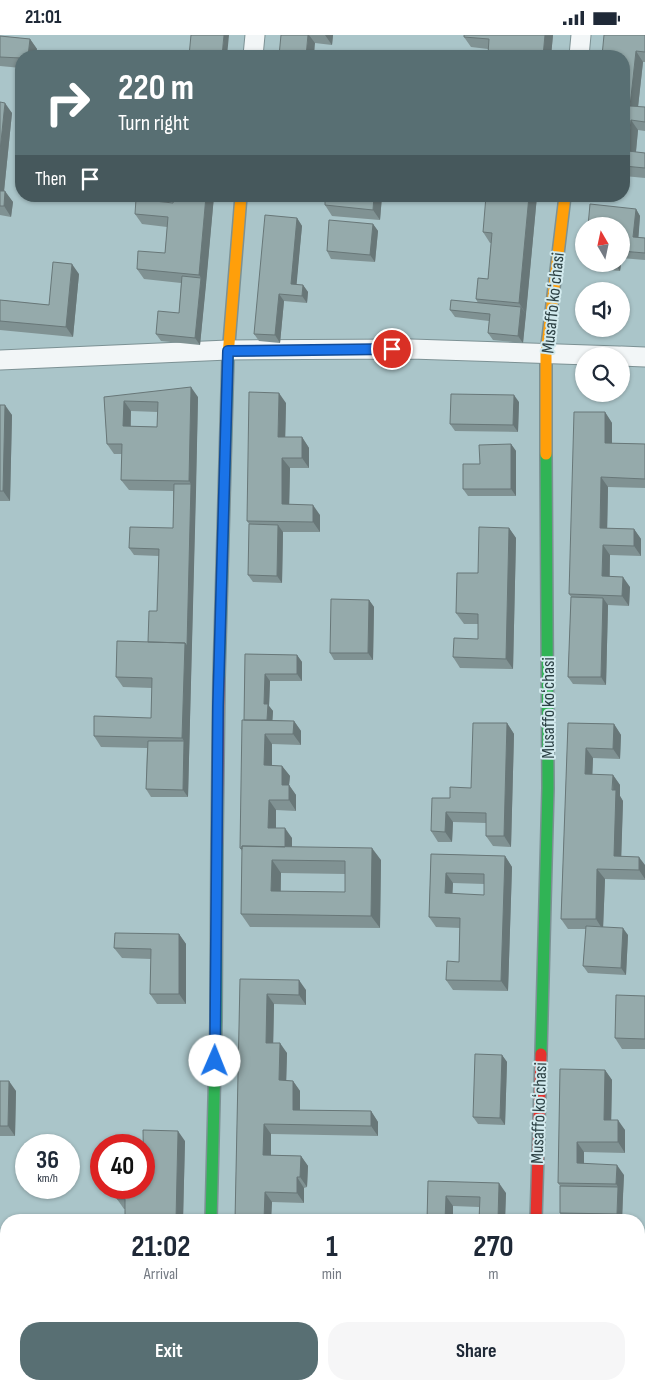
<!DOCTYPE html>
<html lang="en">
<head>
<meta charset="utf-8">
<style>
	:root { --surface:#fff; --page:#f6f6f7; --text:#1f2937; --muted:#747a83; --accent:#586f73 }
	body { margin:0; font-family:"Sofia Sans Condensed",sans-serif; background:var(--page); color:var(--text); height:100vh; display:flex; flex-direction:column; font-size:19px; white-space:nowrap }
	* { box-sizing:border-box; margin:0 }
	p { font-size:16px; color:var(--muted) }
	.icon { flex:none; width:28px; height:28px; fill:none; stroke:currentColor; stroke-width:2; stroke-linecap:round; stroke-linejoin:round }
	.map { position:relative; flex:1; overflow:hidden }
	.panel { position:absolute; left:0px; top:1179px; width:645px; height:176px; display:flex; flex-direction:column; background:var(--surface); border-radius:20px 20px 0 0; box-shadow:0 1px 4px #0004 }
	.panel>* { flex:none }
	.guide { position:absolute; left:15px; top:15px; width:615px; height:152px; border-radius:20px; box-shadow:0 1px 4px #0004; background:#586f73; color:#fff; overflow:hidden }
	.needle { width:32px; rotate:351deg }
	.controls { position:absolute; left:575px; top:182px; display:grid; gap:10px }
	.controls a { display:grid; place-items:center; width:55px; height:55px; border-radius:50%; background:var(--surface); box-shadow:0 1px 4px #0004; font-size:25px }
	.speed { position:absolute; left:15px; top:1099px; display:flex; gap:10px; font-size:25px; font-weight:700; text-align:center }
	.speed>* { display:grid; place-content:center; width:65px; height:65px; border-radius:50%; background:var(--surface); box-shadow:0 1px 4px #0004; line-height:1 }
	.speed small { font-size:12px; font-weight:400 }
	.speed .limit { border:8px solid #d22; background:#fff; color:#111 }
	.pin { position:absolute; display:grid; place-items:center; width:42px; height:42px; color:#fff; margin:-21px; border:2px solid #fff; border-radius:50%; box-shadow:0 1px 5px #0007 }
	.me { position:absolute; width:55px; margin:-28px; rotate:1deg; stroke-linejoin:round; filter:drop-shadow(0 0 4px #0008) }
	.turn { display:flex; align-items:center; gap:18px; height:105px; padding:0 20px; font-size:22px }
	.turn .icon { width:65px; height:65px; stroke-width:2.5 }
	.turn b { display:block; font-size:35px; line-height:42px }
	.then { display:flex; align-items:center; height:48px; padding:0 20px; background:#0003; gap:10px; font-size:19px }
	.eta { display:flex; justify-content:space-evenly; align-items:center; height:85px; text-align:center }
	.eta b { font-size:30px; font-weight:700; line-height:35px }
	.action { display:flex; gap:10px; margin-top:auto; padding:10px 20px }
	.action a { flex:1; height:58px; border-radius:20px; background:var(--accent); color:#fff; font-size:20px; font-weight:700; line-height:58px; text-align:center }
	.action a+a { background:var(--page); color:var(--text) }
	.status { display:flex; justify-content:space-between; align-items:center; height:35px; padding:0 25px; background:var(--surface); direction:ltr }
	.status svg { height:14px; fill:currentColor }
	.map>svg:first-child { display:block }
</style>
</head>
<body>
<div class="status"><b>21:01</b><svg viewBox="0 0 49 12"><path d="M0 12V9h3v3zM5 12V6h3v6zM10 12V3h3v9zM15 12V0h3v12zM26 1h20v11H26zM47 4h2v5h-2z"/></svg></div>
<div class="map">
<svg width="645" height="1354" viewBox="0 0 645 1354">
	<rect width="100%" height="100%" fill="#aac5c9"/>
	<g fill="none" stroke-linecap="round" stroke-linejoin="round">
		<defs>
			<path id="street" d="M253,21L255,0
				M579,21L581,0
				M621,321L645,322
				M0,325L228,315L411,314L618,321
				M207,1354V1349
				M531,1354V1349"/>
			<path id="fast" d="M219,643L228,321
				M541,1019L548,753L546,419
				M211,1185L216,986L217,808"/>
			<path id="slow" d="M228,321L241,161
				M546,419V319L565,161"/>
			<path id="jam" d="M217,808L219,643
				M536,1185L541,1019"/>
		</defs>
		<use href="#street" stroke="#7c9194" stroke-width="21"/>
		<use href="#fast" stroke="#7c9194" stroke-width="14"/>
		<use href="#slow" stroke="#7c9194" stroke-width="14"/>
		<use href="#jam" stroke="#7c9194" stroke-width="14"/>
		<use href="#street" stroke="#f2f6f7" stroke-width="19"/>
		<use href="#fast" stroke="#30b455" stroke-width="11"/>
		<use href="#slow" stroke="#ff9f0a" stroke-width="11"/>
		<use href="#jam" stroke="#e5322d" stroke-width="11"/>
	</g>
	<path fill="#809293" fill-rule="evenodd" d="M281,0H333L332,10L315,8Z
		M553,0L551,21H490L488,19V14L471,12L464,2Z
		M645,0V27H643L638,72H645V96L638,95L636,117L645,118V143L624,141V21Z
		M0,1L30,4L37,14L21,21V33L0,31Z
		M0,67L12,78L4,156L13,167L11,182L0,180Z
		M214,161L200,310L161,306L156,299L179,278L181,248L144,244L137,234L165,218L167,192L142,189L135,179L173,168Z
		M382,161L380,185L332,181L325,170Z
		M537,161L523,308L493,305L488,298L489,286L455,282L450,275L478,268L476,264L488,244L491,208H490L483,197Z
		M636,174L640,181L638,202L645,203V225L621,223V191Z
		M297,183L302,191L296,250H303L308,257L307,268L284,266L280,308L259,306L254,299Z
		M373,189L378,196L375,227L331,224L327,216Z
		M587,229H621L620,236L589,233Z
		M79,239L73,302L0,295V265L49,270Z
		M104,362H198L188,762H151L146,754L147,713L101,712L94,701L151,683L152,653L123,652L116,642L148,607L157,576L159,521L134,520L129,513L173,493V456L129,455L121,445L122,419H114L107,409ZM131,376L158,377L157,392L131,391Z
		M519,367L518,397L455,396L450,389Z
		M286,368L285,402H302L309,413V433H290L289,469L320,480V497H283L282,548L253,547L248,540L249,489L247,486Z
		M0,370L12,380L10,466H0Z
		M605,377L612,388V408L645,409V453L608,452L607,493L634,494L641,504V521L610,520V542L630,552L629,571L608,570L606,650L573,649L568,642L571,562L569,559Z
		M511,409L516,416V461H468L463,454L480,429Z
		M509,493L516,503L513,634L460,633L453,622L478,604V589H464L456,578L478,538Z
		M369,565L374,572L373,625H334L330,618Z
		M245,619L297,620L302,627V646H270L269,671L273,676L272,685L294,686L301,696V710L272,709V731H282L290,741L289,750L296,760V776L276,775V793L292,803V812L381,825L380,893L250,892L241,879L242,816L240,813L244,685ZM281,838L345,839V857H281Z
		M507,688L514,699L511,812L493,811L486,801V788L453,787L452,807H438L431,796L450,763L471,753Z
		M568,688L614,689L621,700L620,724L593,723L592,740H613L620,750V761L623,766L621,821L645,830V845L605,844L603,892L628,900L626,940L588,938L583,931L586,894H568L561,884Z
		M431,819L505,821L512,832L508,956L453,955L446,945L459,927L460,893L436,892L429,882ZM453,848L484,849V860L452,859Z
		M179,899L186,909V969H157L150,959L151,924L122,923L114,913Z
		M240,944L306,955V970L274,969L273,1008L287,1018L286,1045L293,1046L300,1056V1075L371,1076L378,1087V1101L271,1099V1120L301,1121L308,1131L307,1152L304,1153V1168L272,1167L271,1185H235Z
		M645,961V1014H622L615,1003Z
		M502,1020L507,1027L505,1090L478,1089L473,1082Z
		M605,1035L612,1045L611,1085L625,1095V1118L584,1117V1129L624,1140L622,1185H564L560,1178V1151L558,1148Z
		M0,1046L16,1056L15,1101H0Z
		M185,1106L183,1185H126L125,1183V1174H124L117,1164L144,1152Z
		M428,1146L506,1158L505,1185H479V1172L453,1171V1185H427Z
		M6,1229V1277L3,1272Z"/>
	<path fill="#687778" d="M224,0H229L227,21H222Z
		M308,0H309L315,8L314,21H306Z
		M325,0H333L332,10Z
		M545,0H553L551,21H543Z
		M30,4L37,14L36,21H28Z
		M636,16L643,27L637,81L630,71Z
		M5,68L12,78L3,166L0,161V116Z
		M631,85L638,95L635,126L628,116Z
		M5,156L13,167L11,182L4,171Z
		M206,161H214L206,250L199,240Z
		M374,161H382L380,185L373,175Z
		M529,161H537L526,279L519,268Z
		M636,174L640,181L638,209L633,202Z
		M297,183L302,191L296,256L291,249Z
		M373,189L378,196L375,227L370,220Z
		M72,229L79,239L73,302L66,292Z
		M615,229H621L620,236Z
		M201,243L206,250L200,310L195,303Z
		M303,250L308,257L307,268L302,261Z
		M279,259L284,266L280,308L275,300Z
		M521,272L526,279L523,308L518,301Z
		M191,352L198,362L196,457L189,446Z
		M279,358L286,368L285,412L278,402Z
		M514,360L519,367L518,397L513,390Z
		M124,366L131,376L130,401L123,391Z
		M5,370L12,380L10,466L3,456Z
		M605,377L612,388V418L605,408Z
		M302,402L309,413V433L302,423Z
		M511,409L516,416V461L511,454Z
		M282,423L290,433L289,479L282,469Z
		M601,442L608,452L607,503L600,493Z
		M191,449L196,457L188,762L183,755L184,706L182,703L185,608Z
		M313,470L320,480V497L313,487Z
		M278,490L283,497L282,548L277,541Z
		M509,493L516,503L513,634L506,624Z
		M634,494L641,504V521L634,511Z
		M603,510L610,520L609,552L602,541Z
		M623,542L630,552L629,571L622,561Z
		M603,563L608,570L606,650L601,642Z
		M369,565L374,572L373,625L368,618Z
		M297,620L302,627V646L297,639Z
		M265,639L270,646L269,671L273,676L272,695L267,688L264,669Z
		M294,686L301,696V710L293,699Z
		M507,688L514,699L511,812L504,801Z
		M614,689L621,700L620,724L613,714Z
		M265,699L272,709V741L264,730Z
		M586,713L593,723L592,750L585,739Z
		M282,731L290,741L289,750L296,760V776L289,765L282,750Z
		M613,740L620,750V761L623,766L621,831L614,821Z
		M269,765L276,775V803L268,793Z
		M446,777L453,787L452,807L445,797Z
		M285,793L292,803V824L285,814Z
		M372,813L381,825L380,893L371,881Z
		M505,821L512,832L508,956L501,946Z
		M639,822L645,830V844L639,835Z
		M272,825L281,838L280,869L271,856Z
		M597,834L605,844L603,895L596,884Z
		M446,838L453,848L452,869L445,858Z
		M623,893L628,900L626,940L621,933Z
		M179,899L186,909V969L179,959Z
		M299,945L306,955V970L299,960Z
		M267,959L274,969L273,1018L266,1008Z
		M280,1008L287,1018L286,1055L279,1045Z
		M502,1020L507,1027L505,1090L500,1083Z
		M605,1035L612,1045L611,1095L604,1085Z
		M9,1046L16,1056L15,1101L8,1091Z
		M293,1046L300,1056V1085L293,1075Z
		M371,1076L378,1087V1101L371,1091Z
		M618,1085L625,1095V1118L618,1107Z
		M264,1089L271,1099V1130L263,1120Z
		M178,1096L185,1106L183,1185H176Z
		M577,1107L584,1117V1139L577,1128Z
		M301,1121L308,1131L307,1152L300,1142Z
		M617,1130L624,1140L623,1159L616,1149Z
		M297,1142L304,1153V1168L297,1158Z
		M499,1148L506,1158L505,1185H498Z
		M618,1152L623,1159L622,1185H621L617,1179Z
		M265,1157L272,1167L271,1185H264Z
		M446,1161L453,1171V1185H445Z"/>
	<path fill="#95aaab" stroke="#687778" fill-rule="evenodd" d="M191,0H224L222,21H189Z
		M281,0H308L306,21H279Z
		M464,0H545L543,21H501V20L488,19L489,4L464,2Z
		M604,0H645V17L636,16L630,71L645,72V87L631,85L628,116L645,118V133L624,131V21H602Z
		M0,1L30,4L28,21H21V23L0,22Z
		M0,67L5,68L0,116Z
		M0,156H5L4,171H0Z
		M174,161H206L199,240L137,234L138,216L165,218L168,182L135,179L136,164L173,168Z
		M325,161H374L373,175L325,170Z
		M486,161H529L519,268L476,264L478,243L488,244L492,198L483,197Z
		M590,169L636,174L633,202L645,203V218L621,216V191H588Z
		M265,180L297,183L291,249L303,250L302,261L279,259L275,300L254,299Z
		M329,185L373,189L370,220L327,216Z
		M53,227L72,229L66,292L0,286V265L49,270Z
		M182,241L201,243L195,303L156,299L158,276L179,278Z
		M451,265L521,272L518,301L488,298L490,279L450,275Z
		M191,352L189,446L121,445L122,409H107L104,362ZM124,366L158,367L157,392L123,391Z
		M249,357L279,358L278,402H302V423H282V469L313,470V487L247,486Z
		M451,359L514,360L513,390L450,389Z
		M0,370H5L3,456H0Z
		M574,377H605V408L645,409V444L601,442L600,493L634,494V511L603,510L602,541L623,542L622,561L569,559Z
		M511,409V454H463V429H480L479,410Z
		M174,449H191L187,611L185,608L148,607L149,576H157L159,514L129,513L130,492L173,493Z
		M249,489L278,490L277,541L248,540Z
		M479,492L509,493L506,624L453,622L454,603L478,604V579L456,578L457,538H478Z
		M571,562L603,563L601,642H568Z
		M331,564L369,565L368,618H330Z
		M117,606L185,608L182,703L94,701V681L151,683L152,643L116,642Z
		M245,619L297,620V639H265L264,669H268L267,685H244Z
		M242,685L294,686L293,699H265L264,730L282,731V750H289V765H269L268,793H285V812L242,811V814L240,813Z
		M473,688H507L504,801H486V778L446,777L445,797L431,796L432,763H450V752L471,753Z
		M568,688L614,689L613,714L586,713L585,739L613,740L612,755H616L614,821L639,822V835L597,834L596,884H561Z
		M148,706H184L183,755L146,754Z
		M242,811L372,813L371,881L241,879ZM272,825L345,826V857L271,856Z
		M431,819L505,821L501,946L446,945L447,926L459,927L460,883L429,882ZM446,838L484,839V860L445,858Z
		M586,891L623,893L621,933L583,931Z
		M115,898L179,899V959H150L151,914L114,913Z
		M240,944L299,945V960L267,959L266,1008H280L279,1045L293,1046V1075L371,1076V1091L264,1089L263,1120L301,1121L300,1142H297V1158L265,1157L264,1185H235Z
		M616,960L645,961V1004L615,1003Z
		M475,1019L502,1020L500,1083L473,1082Z
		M560,1034L605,1035L604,1085H618V1107H577V1128L617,1130L616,1149L558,1148Z
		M0,1046H9L8,1091H0Z
		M143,1095L178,1096L176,1185H145V1183H125V1164H117V1152H144Z
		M428,1146L499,1148L498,1185H479L480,1162L446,1161L445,1185H427Z
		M560,1151L618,1152L617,1179L560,1178Z
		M5,1229H6V1272H3Z"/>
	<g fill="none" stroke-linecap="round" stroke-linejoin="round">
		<defs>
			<path id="route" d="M215,1026L218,671L228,316L392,314"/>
		</defs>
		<use href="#route" stroke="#114b97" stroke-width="12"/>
		<use href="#route" stroke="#1a73e8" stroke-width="9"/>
	</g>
	<g text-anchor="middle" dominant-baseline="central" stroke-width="4" stroke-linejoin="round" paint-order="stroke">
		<g font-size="18" fill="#2c4144" stroke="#d2eaee">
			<text transform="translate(553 268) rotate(-84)">Musaffo koʻchasi</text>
			<text transform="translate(548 673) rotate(-90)">Musaffo koʻchasi</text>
			<text transform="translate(539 1078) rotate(-88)">Musaffo koʻchasi</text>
		</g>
	</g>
</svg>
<div class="controls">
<a><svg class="needle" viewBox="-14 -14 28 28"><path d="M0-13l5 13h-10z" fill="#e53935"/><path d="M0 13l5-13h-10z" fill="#747a83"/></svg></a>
<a><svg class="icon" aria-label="sound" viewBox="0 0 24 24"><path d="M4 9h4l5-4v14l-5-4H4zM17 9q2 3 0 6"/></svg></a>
<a><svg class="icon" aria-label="search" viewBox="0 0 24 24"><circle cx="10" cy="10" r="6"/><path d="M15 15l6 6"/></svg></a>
</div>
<div class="speed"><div>36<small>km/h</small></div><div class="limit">40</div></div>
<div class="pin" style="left:392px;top:314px;background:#d93025"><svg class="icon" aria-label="arrive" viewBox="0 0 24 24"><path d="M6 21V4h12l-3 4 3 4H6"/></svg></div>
<svg class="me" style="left:215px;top:1026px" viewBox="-20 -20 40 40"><circle r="19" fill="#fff"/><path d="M0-13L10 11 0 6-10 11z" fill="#1a73e8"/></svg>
<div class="guide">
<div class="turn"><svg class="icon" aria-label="right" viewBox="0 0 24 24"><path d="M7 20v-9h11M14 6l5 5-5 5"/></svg><div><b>220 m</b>Turn right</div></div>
<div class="then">Then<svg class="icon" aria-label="arrive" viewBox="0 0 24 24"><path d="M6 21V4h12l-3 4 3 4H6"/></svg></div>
</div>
<section class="panel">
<div class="eta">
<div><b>21:02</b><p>Arrival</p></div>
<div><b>1</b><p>min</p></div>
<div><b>270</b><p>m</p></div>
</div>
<div class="action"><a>Exit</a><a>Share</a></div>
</section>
</div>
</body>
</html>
